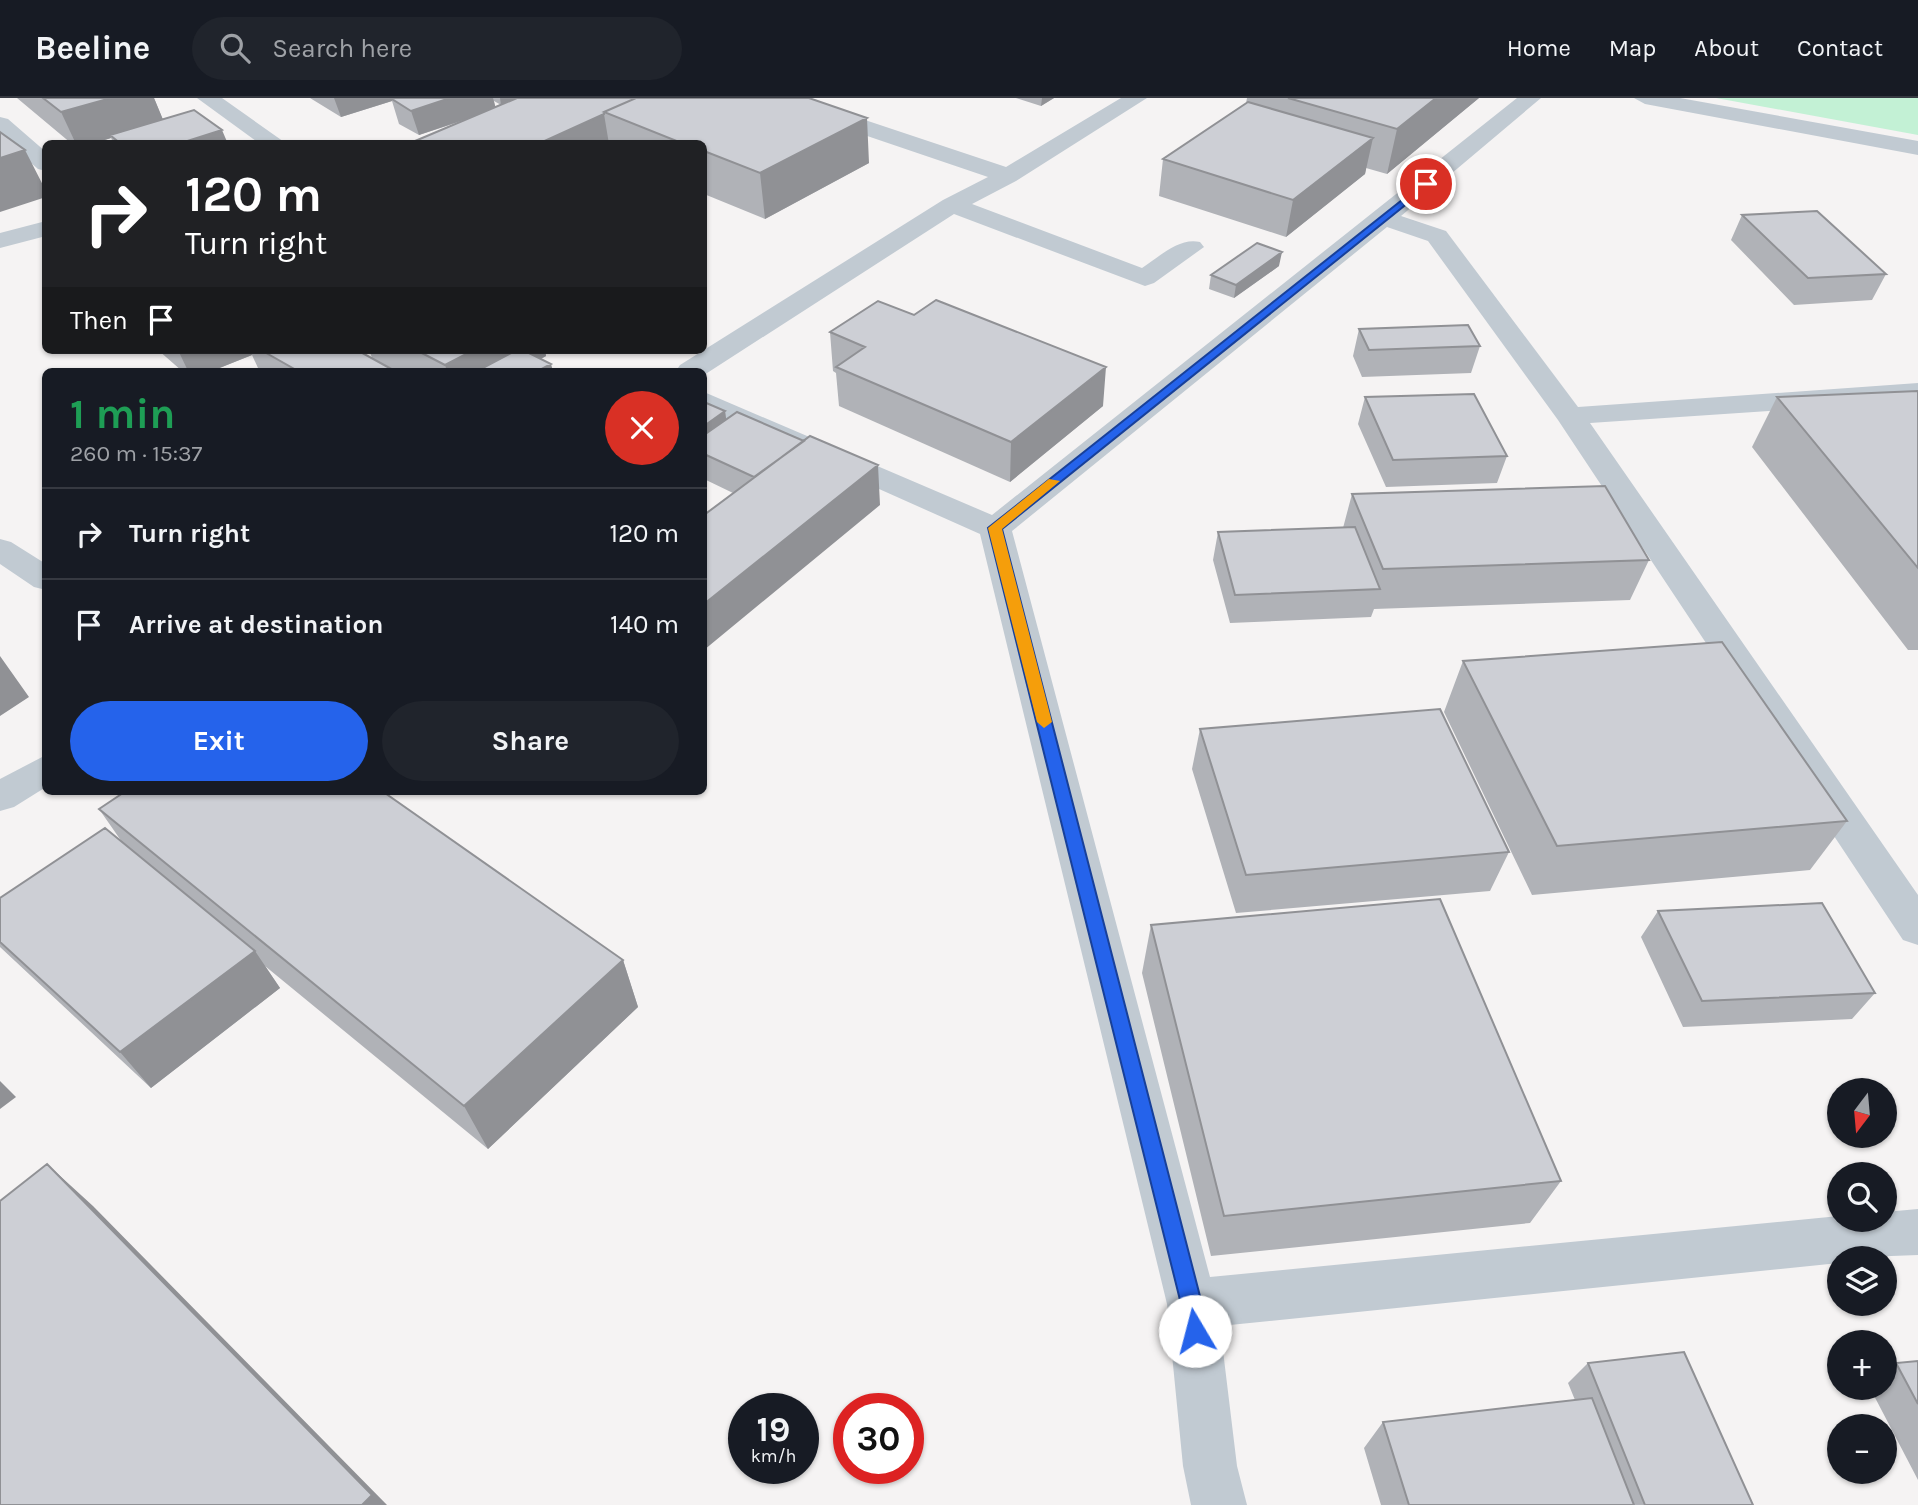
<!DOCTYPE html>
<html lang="en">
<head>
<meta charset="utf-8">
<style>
	:root { --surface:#171b24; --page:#20242c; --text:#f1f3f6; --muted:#9ea1a6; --line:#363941; --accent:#2563eb }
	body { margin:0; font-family:Karla,sans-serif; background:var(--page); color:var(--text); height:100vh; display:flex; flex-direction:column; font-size:26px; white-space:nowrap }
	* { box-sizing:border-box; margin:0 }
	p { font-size:23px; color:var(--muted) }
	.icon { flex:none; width:38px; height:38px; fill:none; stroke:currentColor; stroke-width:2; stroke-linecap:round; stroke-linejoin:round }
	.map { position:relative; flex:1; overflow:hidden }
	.side { position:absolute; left:42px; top:270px; width:665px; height:427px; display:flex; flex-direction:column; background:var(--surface); border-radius:10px; box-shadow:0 2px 5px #0004 }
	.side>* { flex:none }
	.top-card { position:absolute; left:42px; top:42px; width:665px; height:214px; border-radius:10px; box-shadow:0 2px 5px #0004; background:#202124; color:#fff; overflow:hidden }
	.needle { width:46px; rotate:196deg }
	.tools { position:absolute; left:1827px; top:980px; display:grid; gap:14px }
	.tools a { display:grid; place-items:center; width:70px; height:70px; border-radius:50%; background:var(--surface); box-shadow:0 2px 5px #0004; font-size:35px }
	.speed { position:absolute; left:728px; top:1295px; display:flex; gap:14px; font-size:35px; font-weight:700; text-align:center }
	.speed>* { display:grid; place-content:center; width:91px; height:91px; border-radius:50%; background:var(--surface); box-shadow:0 2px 5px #0004; line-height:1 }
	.speed small { font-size:18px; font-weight:400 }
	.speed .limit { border:10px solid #d22; background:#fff; color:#111 }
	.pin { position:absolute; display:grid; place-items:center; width:60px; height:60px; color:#fff; margin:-30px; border:4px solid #fff; border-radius:50%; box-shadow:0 2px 7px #0007 }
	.me { position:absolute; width:77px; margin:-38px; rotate:352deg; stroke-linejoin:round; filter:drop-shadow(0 0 5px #0008) }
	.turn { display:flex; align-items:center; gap:24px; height:147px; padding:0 28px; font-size:32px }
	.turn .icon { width:91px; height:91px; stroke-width:2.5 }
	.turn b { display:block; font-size:49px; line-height:60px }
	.then { display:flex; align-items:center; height:66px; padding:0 28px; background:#0003; gap:14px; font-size:26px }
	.round { display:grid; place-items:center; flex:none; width:74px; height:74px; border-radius:37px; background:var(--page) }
	.summary { display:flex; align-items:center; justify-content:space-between; height:119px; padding:0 28px }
	h1 { font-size:42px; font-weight:700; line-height:52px; color:#1e9e55 }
	.primary-button { display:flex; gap:14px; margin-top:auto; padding:14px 28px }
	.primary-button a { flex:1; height:80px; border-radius:42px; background:var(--accent); color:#fff; font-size:28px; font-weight:700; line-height:80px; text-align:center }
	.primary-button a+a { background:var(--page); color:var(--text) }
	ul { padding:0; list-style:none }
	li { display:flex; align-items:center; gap:21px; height:91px; padding:0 28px; border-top:2px solid var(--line) }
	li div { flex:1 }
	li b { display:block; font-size:26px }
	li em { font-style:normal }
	header { display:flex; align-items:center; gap:42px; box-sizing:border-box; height:98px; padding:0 35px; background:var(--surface); border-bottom:2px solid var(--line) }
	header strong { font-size:33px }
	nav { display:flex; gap:38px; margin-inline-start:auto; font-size:24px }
	.search { width:490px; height:63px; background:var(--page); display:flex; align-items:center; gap:18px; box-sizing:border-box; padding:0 24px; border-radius:38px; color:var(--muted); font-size:26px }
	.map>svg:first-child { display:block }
</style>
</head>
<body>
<header>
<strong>Beeline</strong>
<div class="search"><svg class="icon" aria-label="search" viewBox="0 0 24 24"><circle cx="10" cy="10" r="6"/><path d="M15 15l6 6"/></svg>Search here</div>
<nav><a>Home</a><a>Map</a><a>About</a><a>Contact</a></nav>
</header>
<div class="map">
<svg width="1918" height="1407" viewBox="0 0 1918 1407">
	<rect width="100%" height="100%" fill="#f5f3f3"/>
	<path fill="#c3f1d5" d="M1716,0H1918V37Z"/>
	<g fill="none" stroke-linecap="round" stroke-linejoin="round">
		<path fill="#c1cad2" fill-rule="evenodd" d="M197,0H222L287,46H260Z
			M767,0H799L1006,69L1121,0H1147L1016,83L972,106L1142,170C1159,159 1179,139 1200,144L1204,149L1154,185L1145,188L954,116L704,277V273H676L680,267L943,102L988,79L770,5Z
			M1517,0H1541L1401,118L1446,133L1578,309L1918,285V303L1590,325L1918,797V847L1903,842L1558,322L1428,143L1387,129L1012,433L1210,1179L1839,1118V1122H1885V1114L1918,1111V1157L1839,1160V1165L1220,1228L1237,1368L1247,1407H1191L1183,1368L1167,1206L980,436L704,313V294L992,417Z
			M1634,0H1680L1918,43V57L1645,6Z
			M0,19L8,21L46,54V73L38,71L0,38Z
			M46,123V138L0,150V135Z
			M0,441L11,444L46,466V492L34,489L0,466Z
			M46,657V689L14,709L0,713V681Z"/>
	</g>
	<path fill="#b0b2b7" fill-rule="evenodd" d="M17,0H154L163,22L228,46H114L111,40L92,46H72Z
		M310,0H809L869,65L765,121L704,96V46H408L465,22L419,37L399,26L392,3L341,19ZM494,3L501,7L495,9Z
		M1016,0H1054L1041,8Z
		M1247,0H1479L1387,76L1366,70L1365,76L1286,139L1159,98L1163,61L1246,5Z
		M1742,117L1886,176L1872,202L1794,207L1731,142Z
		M1279,168L1234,200L1209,191L1211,177Z
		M1359,231L1480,248L1471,275L1362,279L1353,258Z
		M830,234L1103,308L1010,384L839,308L836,275L833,273Z
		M158,252H545L546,258L541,261L553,273H396L372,260L370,254L365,256L395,273H262L258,270L252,257L212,273H182Z
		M1918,293V552H1908L1752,349L1777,299Z
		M1365,299L1507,358L1497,385L1386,389L1358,326Z
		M704,304L725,313L726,322L880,407L733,395L704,381Z
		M1352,396L1649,462L1630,502L1374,511L1371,519L1230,525L1213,462L1218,434L1343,430Z
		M1463,563L1847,723L1810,772L1532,797L1444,614Z
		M1200,631L1509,754L1490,793L1236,815L1192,671Z
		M99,711L623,862L638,909L488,1051L265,868L280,890L151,990L0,849V800L122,744Z
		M1658,813L1875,895L1852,921L1683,929L1641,839Z
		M1151,827L1561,1083L1530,1125L1211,1158L1142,875Z
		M1918,1263V1382L1870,1290H1885V1272L1896,1265Z
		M1588,1265L1753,1407H1381L1364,1350L1383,1324L1575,1302L1568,1285Z"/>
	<path fill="#909195" d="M111,0H154L164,24L110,37L111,40L92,46H76L61,14Z
		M334,0H401L392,1V3L341,19Z
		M450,0H493L496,11L419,37L411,13Z
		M500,0H522L501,7Z
		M1042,0H1054L1041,8Z
		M1436,0H1479L1387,76L1397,31Z
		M604,16L609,46H538Z
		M867,20L869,65L765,121L760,75Z
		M222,32L228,46H178Z
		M1373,40L1365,76L1286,139L1293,102Z
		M25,52L46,93V99L0,114V60Z
		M1282,154L1279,168L1234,200L1236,187Z
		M178,252H250L252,257L212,273H188Z
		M358,252H369L370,254L361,259Z
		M474,252H545L546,258L518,273H447L445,267Z
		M551,266L553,273H538Z
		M1106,269L1103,308L1010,384L1011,344Z
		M725,313L727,327L704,343V328Z
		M878,367L880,407L704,552V506Z
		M0,558L29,599L0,618Z
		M255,853L280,890L151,990L120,954Z
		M623,862L638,909L488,1051L464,1008Z
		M0,983L16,999L0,1011Z
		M47,1066L93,1108L387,1407H362Z"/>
	<path fill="#cdcfd5" stroke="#909195" stroke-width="2" d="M43,0H111L61,14Z
		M395,0H450L411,13L392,1Z
		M517,0H636L604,14V16L538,46H408Z
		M636,0H809L867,20L760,75L704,53V46H684L604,14Z
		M1288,0H1436L1397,31Z
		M1248,4L1373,40L1293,102L1163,61Z
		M194,12L222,32L178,46H121L110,37Z
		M0,34L25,52L0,60Z
		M1817,113L1886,176L1808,180L1742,117Z
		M1257,145L1282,154L1236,187L1211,177Z
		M936,202L1106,269L1011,344L836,269L865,249L830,234L878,203L914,217Z
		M1468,227L1480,248L1369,252L1359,231Z
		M261,252H357L395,273H298Z
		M416,252H474L445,267Z
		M517,252H523L551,266L538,273H477Z
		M1918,293V470L1777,299Z
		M1474,296L1507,358L1393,362L1365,299Z
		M704,304L725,313L704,328Z
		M737,314L804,343L754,379L704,356V337Z
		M810,338L878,367L704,506V417Z
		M1605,388L1649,462L1383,471L1352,396Z
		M1355,429L1380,491L1235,497L1218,434Z
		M1722,544L1847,723L1557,748L1463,563Z
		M1440,611L1509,754L1246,777L1200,631Z
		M126,693H382L623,862L464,1008L99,711Z
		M105,730L255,853L120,954L0,844V800Z
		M1440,801L1561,1083L1224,1118L1151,827Z
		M1822,805L1875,895L1702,903L1658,813Z
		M47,1066L372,1397L362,1407H0V1103Z
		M1684,1254L1753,1407H1645L1588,1265Z
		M1918,1263V1306L1896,1265Z
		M1592,1300L1634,1407H1409L1383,1324Z"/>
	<path fill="#2563eb" stroke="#184099" stroke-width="2" d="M1426,83L1429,88L1002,431L1202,1206L1206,1233L1202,1241L1195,1244L1187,1241L1181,1206L988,430Z"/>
	<path fill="#f59e0b" d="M1049,381L1060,383L1002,431L1052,624L1044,630L1037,624L988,430Z"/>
</svg>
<div class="tools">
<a><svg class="needle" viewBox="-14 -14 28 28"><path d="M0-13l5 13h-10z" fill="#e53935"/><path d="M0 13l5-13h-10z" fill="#9ea1a6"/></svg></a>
<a><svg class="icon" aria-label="search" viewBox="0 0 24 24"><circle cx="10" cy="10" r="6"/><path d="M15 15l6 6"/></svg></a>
<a><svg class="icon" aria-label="layers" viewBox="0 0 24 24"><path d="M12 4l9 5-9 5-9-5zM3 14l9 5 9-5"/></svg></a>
<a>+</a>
<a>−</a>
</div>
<div class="speed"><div>19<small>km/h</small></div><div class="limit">30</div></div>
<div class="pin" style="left:1426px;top:86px;background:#d93025"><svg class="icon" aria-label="arrive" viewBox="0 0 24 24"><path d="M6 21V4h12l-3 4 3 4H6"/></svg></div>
<svg class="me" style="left:1195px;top:1233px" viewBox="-20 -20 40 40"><circle r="19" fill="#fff"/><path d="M0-13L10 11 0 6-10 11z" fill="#2563eb"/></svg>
<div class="top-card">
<div class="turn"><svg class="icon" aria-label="right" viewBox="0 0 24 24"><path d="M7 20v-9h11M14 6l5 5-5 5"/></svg><div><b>120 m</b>Turn right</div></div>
<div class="then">Then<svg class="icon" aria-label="arrive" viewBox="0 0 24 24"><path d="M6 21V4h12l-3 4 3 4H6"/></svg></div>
</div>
<section class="side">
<div class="summary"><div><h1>1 min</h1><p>260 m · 15:37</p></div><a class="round" style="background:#d93025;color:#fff"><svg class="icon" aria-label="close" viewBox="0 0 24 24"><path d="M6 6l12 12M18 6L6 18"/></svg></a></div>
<ul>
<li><svg class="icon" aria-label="right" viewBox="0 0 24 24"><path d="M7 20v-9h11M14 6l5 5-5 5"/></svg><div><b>Turn right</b></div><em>120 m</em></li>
<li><svg class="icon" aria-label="arrive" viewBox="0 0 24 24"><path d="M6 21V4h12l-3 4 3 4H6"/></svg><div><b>Arrive at destination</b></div><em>140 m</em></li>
</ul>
<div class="primary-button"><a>Exit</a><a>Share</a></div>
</section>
</div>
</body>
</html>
